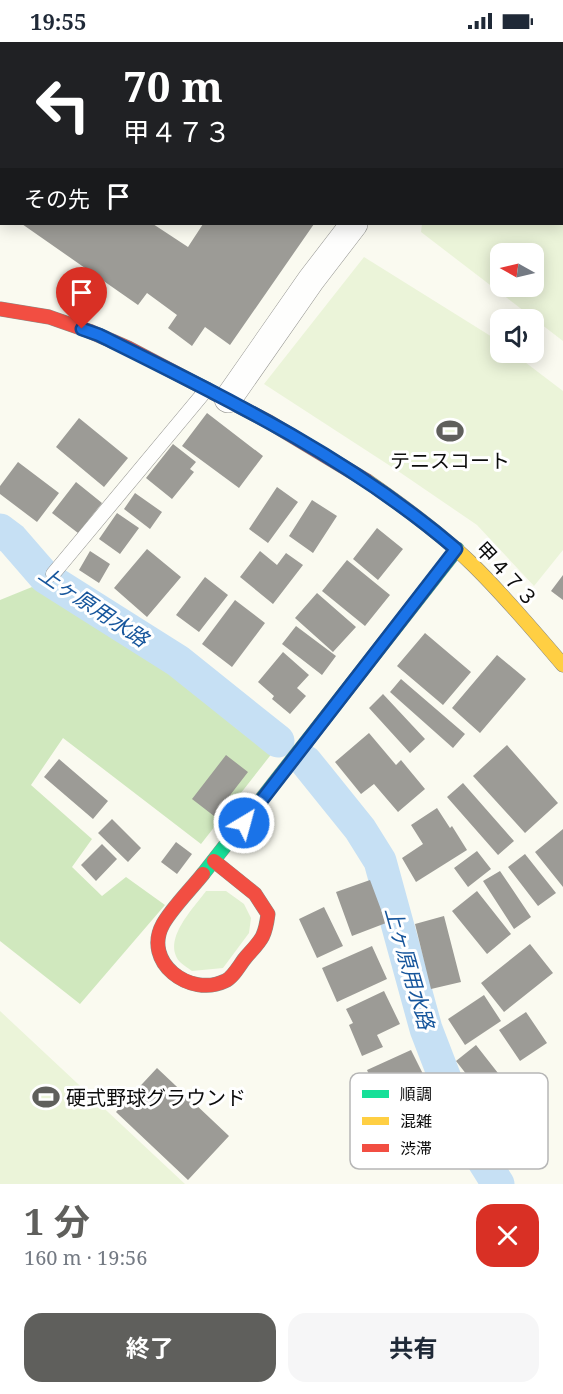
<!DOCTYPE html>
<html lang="ja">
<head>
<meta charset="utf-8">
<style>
	:root { --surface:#fff; --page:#f6f6f7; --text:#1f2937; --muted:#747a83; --accent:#5f5f5c }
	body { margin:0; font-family:"Noto Serif","Noto Sans JP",serif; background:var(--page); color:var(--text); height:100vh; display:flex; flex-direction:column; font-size:22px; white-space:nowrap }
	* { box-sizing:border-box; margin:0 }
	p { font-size:20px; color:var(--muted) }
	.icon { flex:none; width:33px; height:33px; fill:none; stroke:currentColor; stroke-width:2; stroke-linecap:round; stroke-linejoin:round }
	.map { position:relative; height:1142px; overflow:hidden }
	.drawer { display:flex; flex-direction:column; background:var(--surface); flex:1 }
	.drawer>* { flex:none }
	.banner { position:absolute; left:0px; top:0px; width:564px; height:183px; box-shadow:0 3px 15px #0003; background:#202124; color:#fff; overflow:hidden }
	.needle { width:39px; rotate:278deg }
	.buttons { position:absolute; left:490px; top:201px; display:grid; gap:12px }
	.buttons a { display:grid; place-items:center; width:54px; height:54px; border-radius:12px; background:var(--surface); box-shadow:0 3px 15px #0003; font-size:30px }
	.pin { position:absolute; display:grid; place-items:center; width:51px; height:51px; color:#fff; margin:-62px -26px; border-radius:50% 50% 50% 0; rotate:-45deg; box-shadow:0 0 6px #0007 }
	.pin .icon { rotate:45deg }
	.me { position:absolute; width:66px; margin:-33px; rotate:37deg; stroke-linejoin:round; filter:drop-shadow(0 0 4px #0008) }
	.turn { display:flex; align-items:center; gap:21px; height:126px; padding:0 24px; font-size:27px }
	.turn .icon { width:78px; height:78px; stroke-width:2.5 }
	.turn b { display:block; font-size:42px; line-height:51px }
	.then { display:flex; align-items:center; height:57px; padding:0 24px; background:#0003; gap:12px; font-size:22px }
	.round { display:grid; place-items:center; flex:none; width:63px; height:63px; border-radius:18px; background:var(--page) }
	.overview { display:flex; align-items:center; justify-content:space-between; height:102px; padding:0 24px }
	h1 { font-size:36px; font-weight:700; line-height:45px; color:var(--accent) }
	.action { display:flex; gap:12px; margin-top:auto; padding:12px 24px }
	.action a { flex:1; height:69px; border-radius:18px; background:var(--accent); color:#fff; font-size:24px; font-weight:700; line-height:69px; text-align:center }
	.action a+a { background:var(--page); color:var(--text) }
	.status { display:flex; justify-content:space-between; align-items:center; height:42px; padding:0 30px; background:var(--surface); direction:ltr }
	.status svg { height:16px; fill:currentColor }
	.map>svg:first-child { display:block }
</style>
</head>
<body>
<div class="status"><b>19:55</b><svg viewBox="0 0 49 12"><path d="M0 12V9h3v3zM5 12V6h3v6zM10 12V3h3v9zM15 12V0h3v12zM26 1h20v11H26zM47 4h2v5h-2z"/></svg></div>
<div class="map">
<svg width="563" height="1142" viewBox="0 0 563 1142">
	<rect width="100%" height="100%" fill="#fafaf0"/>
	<path fill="#e0f0d0" d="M206,849H226L244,862L251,876L249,891L223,926L192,929C188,926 183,923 180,920C161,898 194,866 206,849Z"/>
	<path fill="#d0e8be" d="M32,545L216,661L273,710L201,802L63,696L31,743L92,797L72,825L102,854L126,835L165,863L80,962L0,899V558Z"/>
	<path fill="#ebf4d9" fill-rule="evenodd" d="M542,0H563V299L421,190L422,182H562V2L541,1ZM501,212H534V244H501Z
		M364,215L497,298L501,301V310L513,311L563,349V508L534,544L477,483L398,429L264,342Z
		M0,969L185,1142H0Z"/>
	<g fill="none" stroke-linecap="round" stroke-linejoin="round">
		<path stroke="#c6e0f4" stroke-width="33" d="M0,488L12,497L45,535L178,619L278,699
			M306,720L360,787L380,819L426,987L466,1091L498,1142"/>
	</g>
	<path fill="#9c9b96" d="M22,182H153L188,205L203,182H314L230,303L205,285L192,304L168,286L177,273L147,251L138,263Z
		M207,371L263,414L239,446L182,404Z
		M79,376L128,416L104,445L56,405Z
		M173,402L196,420L190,427L194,430L172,457L146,436Z
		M18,420L59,451L37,480L0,452V444Z
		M76,440L102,461L78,491L52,471Z
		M277,445L298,460L268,501L249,487Z
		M135,451L162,470L150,487L124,467Z
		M312,458L337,474L313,511L289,494Z
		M117,471L139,486L120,512L99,497Z
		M377,486L403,507L378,538L353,517Z
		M147,507L181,535L147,575L114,546Z
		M90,509L110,522L99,541L79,528Z
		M260,509L277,523L286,511L303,523L273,562L240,535Z
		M347,518L390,553L365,584L322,549Z
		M563,533V558L551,549Z
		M205,535L228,553L199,590L176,573Z
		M317,551L356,585L333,610L295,576Z
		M235,558L265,581L232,625L202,602Z
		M296,584L336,614L322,633L282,602Z
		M425,591L471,630L443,663L397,624Z
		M283,610L309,633L297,646L306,654L290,672L272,657L274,654L258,640Z
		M497,613L526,637L480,691L452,666Z
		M401,637L465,692L453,706L390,650Z
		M383,652L425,697L410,711L369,666Z
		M369,691L396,723L401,718L425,747L398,770L374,742L361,752L335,720Z
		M507,703L558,761L525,791L473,734Z
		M226,713L248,730L214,774L192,757Z
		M59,717L108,759L93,777L44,735Z
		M463,741L514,799L498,813L447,755Z
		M437,766L450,786L452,784L467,808L416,840L402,816L423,802L411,783Z
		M112,777L141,806L128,820L98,791Z
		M563,787V845L535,810Z
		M176,800L192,812L177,832L161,820Z
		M102,802L117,817L96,839L81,823Z
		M477,809L491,827L468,845L454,826Z
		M525,812L556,851L538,864L508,825Z
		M500,829L531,875L514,887L483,839Z
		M370,838L386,881L352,894L336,850Z
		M477,849L511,892L487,912L452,869Z
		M324,865L343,904L317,916L299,877Z
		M444,874L461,940L431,947L415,882Z
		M530,902L553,931L504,970L481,941Z
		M372,904L387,937L337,960L322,926Z
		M384,949L400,982L377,993L383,1005L362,1014L349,983L353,981L346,967Z
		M484,953L501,979L465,1003L448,977Z
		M526,970L547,1001L520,1019L499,988Z
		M476,1003L505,1040L485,1056L456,1019Z
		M411,1008L423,1032L378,1053L367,1028Z
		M157,1026L229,1094L188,1138L116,1070Z"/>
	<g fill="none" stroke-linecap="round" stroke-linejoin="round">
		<defs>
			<path id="lane" d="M53,532L207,347"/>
			<path id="street" d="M257,0L259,2
				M494,2L495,0
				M228,357L311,238L354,182"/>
			<path id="fast" d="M203,832L457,507"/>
			<path id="slow" d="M367,439C403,464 439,490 471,521C504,553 533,588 563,623"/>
			<path id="jam" d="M0,267L49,275L89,289L128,306L269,380L367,439
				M203,832C191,847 172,866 163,882C142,920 190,956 225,939C233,936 240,922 246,915C261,898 265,896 268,872L255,852L214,819"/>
		</defs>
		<use href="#lane" stroke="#93938f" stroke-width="15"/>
		<use href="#street" stroke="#93938f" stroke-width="28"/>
		<use href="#fast" stroke="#8a8a85" stroke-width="15"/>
		<use href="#slow" stroke="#8a8a85" stroke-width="15"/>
		<use href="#jam" stroke="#8a8a85" stroke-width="15"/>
		<use href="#lane" stroke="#fefefd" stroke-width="14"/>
		<use href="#street" stroke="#fefefd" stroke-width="27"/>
		<use href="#fast" stroke="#16e098" stroke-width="14"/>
		<use href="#slow" stroke="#ffcf43" stroke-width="14"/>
		<use href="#jam" stroke="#f24e42" stroke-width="14"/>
	</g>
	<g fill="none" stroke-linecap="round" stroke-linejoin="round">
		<defs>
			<path id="route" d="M82,287L99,293C224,355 350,416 456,507L244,781"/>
		</defs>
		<use href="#route" stroke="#114b97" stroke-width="15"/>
		<use href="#route" stroke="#1a73e8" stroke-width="10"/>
	</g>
	<defs>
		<symbol id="stadium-bare" viewBox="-9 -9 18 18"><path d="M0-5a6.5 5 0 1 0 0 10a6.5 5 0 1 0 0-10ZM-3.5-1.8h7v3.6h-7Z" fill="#5f5f5c" stroke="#fff" stroke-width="2.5" paint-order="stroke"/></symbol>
	</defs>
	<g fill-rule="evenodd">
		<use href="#stadium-bare" x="431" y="370" width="38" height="38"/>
		<use href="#stadium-bare" x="27" y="1036" width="38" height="38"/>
	</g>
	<g text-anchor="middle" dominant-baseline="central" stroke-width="6" stroke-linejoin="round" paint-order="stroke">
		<g font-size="20" fill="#0c0c0c" stroke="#fff">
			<text x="450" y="418">テニスコート</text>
			<text x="66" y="1055" text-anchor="start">硬式野球グラウンド</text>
		</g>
		<g font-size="20" fill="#0c0c0c" stroke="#fff">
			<text transform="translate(507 532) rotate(47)">甲４７３</text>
		</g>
		<g font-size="21" font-style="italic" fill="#17569c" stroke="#fff">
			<text transform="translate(94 564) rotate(34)">上ヶ原用水路</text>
			<text transform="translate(410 926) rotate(74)">上ヶ原用水路</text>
		</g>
	</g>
	<rect x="350" y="1031" width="198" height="96" rx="9" fill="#fff" stroke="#b6b6b6" stroke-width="1.5"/>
	<rect x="362" y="1048" width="27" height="8" fill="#16e098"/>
	<rect x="362" y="1075" width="27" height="8" fill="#ffcf43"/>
	<rect x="362" y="1102" width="27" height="8" fill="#f24e42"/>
	<g font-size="16" fill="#0c0c0c">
		<text x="400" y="1058">順調</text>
		<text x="400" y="1085">混雑</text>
		<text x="400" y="1112">渋滞</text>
	</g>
</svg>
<div class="buttons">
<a><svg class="needle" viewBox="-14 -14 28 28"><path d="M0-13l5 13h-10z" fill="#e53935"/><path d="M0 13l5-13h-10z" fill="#747a83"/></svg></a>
<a><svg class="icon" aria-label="sound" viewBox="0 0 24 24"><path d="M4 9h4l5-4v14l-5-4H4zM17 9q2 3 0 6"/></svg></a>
</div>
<div class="pin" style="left:82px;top:287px;background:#d93025"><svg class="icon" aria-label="arrive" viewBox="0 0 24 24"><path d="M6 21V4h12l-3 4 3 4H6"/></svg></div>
<svg class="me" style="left:244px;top:781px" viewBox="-20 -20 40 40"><circle r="17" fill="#1a73e8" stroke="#fff" stroke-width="3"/><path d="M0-11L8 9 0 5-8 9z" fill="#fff"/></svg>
<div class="banner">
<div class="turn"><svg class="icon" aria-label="left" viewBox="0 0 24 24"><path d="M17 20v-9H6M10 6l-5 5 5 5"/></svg><div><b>70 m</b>甲４７３</div></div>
<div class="then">その先<svg class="icon" aria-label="arrive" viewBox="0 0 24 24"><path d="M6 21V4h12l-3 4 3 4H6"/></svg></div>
</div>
</div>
<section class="drawer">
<div class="overview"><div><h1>1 分</h1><p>160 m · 19:56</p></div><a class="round" style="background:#d93025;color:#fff"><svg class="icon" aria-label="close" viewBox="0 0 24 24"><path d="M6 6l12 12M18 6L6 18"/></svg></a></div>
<div class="action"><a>終了</a><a>共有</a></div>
</section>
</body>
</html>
